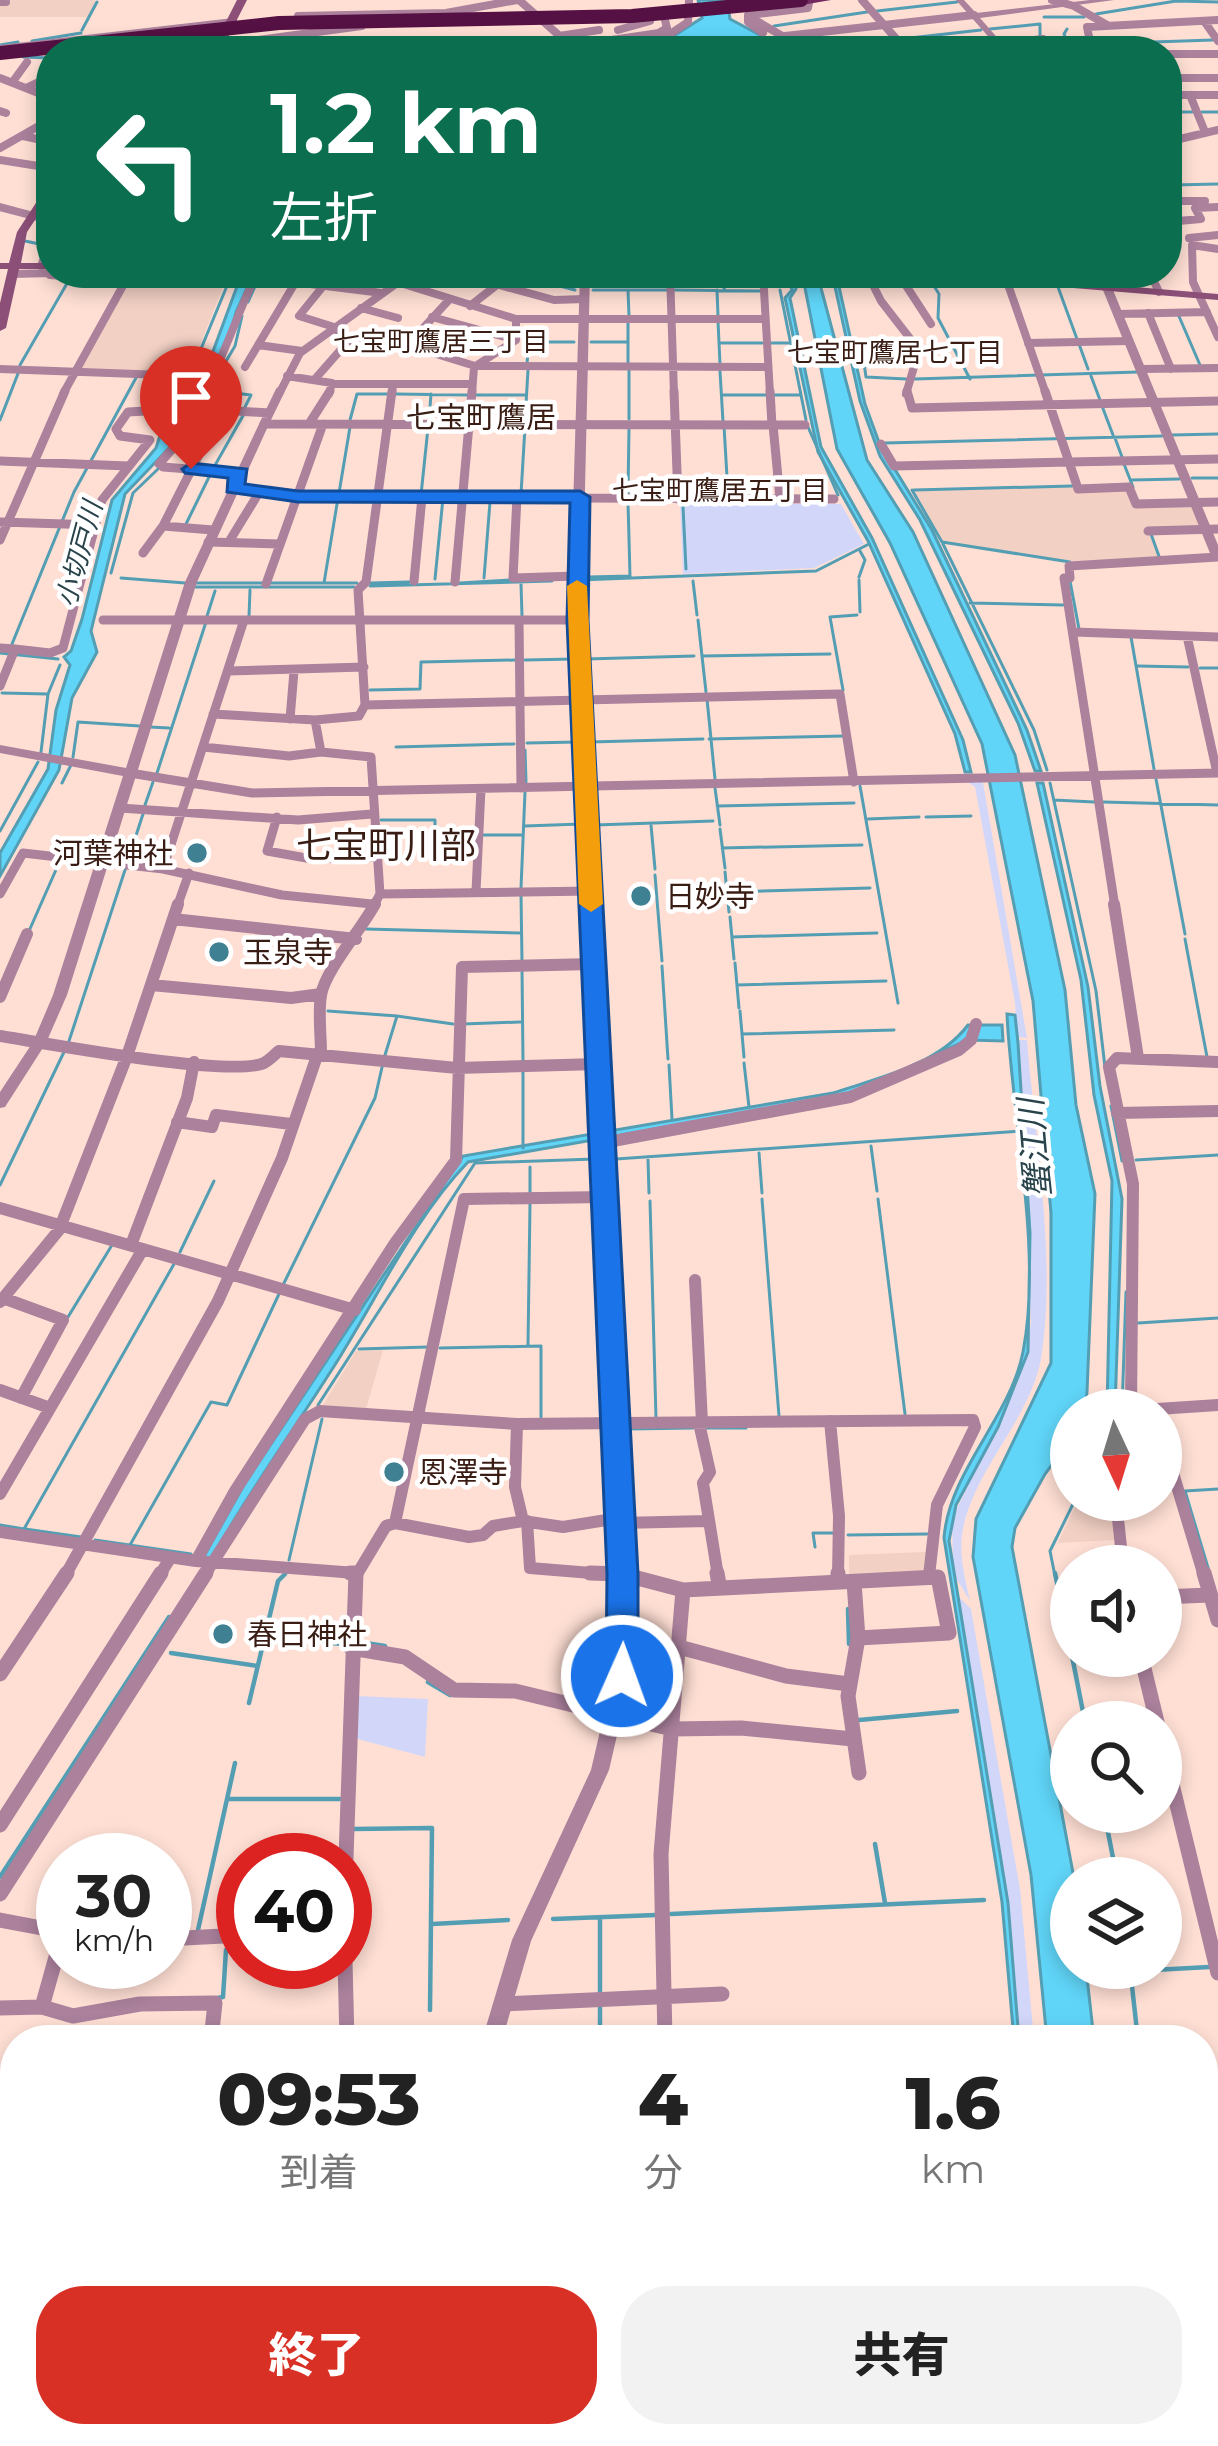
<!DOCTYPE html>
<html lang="ja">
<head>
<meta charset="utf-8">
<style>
	:root { --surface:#fff; --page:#f2f2f2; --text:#222; --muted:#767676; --accent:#d93025 }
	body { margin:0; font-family:Montserrat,"Noto Sans JP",sans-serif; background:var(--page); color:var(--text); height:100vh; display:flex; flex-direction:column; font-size:45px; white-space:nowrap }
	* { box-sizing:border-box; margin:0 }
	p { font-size:39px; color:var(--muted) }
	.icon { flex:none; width:66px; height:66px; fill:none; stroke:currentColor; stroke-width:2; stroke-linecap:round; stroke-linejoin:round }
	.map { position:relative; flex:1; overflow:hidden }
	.side { position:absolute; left:0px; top:2025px; width:1218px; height:423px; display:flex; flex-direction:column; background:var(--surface); border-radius:48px 48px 0 0; box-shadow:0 6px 18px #0003 }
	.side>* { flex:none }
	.top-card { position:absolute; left:36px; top:36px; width:1146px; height:252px; border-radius:48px; box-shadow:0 6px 18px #0003; background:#0b6e4f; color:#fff; overflow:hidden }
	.needle { width:78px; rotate:176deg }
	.buttons { position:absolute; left:1050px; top:1389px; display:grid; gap:24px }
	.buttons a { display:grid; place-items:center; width:132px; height:132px; border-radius:50%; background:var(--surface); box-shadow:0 6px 18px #0003; font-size:60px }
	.speed { position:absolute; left:36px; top:1833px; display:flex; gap:24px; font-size:60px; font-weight:700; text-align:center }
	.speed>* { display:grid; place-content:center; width:156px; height:156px; border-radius:50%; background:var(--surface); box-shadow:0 6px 18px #0003; line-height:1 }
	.speed small { font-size:30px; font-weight:400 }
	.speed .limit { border:18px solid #d22; background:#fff; color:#111 }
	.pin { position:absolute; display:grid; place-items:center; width:102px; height:102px; color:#fff; margin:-123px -51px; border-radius:50% 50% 50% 0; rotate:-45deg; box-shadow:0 0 12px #0007 }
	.pin .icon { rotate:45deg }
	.me { position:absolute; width:132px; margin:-66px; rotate:2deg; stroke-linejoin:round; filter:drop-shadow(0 0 9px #0008) }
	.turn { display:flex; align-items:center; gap:42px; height:252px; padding:0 36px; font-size:54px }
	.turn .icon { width:156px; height:156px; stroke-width:2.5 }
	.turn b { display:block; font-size:84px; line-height:102px }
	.eta { display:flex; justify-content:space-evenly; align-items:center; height:204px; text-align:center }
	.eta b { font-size:72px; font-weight:800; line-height:84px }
	.primary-button { display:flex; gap:24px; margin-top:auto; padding:24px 36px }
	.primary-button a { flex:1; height:138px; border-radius:48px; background:var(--accent); color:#fff; font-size:48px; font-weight:800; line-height:138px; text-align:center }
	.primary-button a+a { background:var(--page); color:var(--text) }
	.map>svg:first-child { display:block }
</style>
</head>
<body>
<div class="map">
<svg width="1218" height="2446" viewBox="0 0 1218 2446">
	<rect width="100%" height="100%" fill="#ffdfd4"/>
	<path fill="#f2d0c4" d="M0,0H95L96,2L88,17H0Z
		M128,282H225L189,373L79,369Z
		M1075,487L1127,490L1133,506L1191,505L1200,527L1148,531L1160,560L1058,561L943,542L914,490Z
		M383,1350L366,1409L323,1405L356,1351Z
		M1111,1502L1115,1540L1058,1543L1076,1504Z
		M926,1552L924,1573L849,1576V1555Z"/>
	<path fill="#d2d7fa" d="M680,503L841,504L864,544L814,568L683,574Z
		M966,781L983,782L1027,1038L1017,1037L1015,1003L975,787Z
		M1018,1040H1027C1035,1138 1056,1256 1042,1353C1033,1417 975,1467 963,1529C958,1553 965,1578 970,1601L953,1573L952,1519L1018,1382L1031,1324Z
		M953,1579L960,1598L971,1609L1020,1889L1034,2040H1019L1008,1903Z
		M355,1696L428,1699L425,1757L354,1738Z"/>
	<path fill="#60d5f8" stroke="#549eb4" stroke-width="3" d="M698,0H727L730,19L790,51H760L736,40L670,38L702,18Z
		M242,273H254L236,312L228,344L184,412L170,447L125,494L91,631L97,652L72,698L59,770L0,876V853L48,769L56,710L70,665L64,657L71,651L82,619L112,500L156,448L164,423L212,354Z
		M787,273H792L796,289L790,298L821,447L872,538L963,740L971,772H965L955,734L868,541L818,452L785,298L792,290Z
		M802,273H817L867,460L913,532L1015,755L1065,990L1076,1105L1095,1194L1087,1392L1085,1410H1071V1439L1045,1474L1015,1528L1012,1547L1074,1878L1071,1968H1086L1094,2040H1047L1031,1875L973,1557L976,1519L1051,1363V1213L1033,1001L982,744L890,543L837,449Z
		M832,273H836L865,404L880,445L932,530L1027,730L1041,771H1035L1018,723L920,520L880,456L860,401Z
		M1037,783H1043L1088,987L1100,1086L1122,1199L1115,1410H1107L1112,1181L1094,1095L1081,980Z
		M1007,1014L1015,1015L1018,1043L1030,1233L1028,1352L998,1427L956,1505L949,1541L1008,1903L1019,2040H1014L1002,1902L944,1538C949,1471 1010,1418 1023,1352C1043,1250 1011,1112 1007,1014Z
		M968,1025H1002L1003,1041L967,1040L848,1095L468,1162C412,1220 375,1303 331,1371C291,1434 248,1493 211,1559L203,1558L245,1483L463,1156L833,1093C878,1078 938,1065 968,1025Z"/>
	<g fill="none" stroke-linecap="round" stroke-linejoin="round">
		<path stroke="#549eb4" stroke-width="3" d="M877,11L957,2
			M1096,14L1176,1L1218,2
			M1044,17H1084
			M774,26L867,12
			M990,29L1040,24V37
			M1067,29L1064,34L1071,51
			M82,30L97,2
			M901,39L981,30
			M32,41L81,33
			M1043,42L1048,51
			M1093,44L1213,40
			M0,45L18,42
			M810,48L893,39
			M23,57L51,58
			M1167,112H1192
			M1202,112H1218
			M1167,165L1172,184
			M1177,196L1173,185L1218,184
			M25,241L44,245
			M373,273L392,281
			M1053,273L1055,280
			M1108,273L1112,283
			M514,274L575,290
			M131,282L228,281
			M934,286L939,294L938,318L970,379
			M1058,287L1077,339
			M724,289L730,273
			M593,290H669
			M628,290L629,316
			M675,290L761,291
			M717,290L718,316
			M780,290L806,420
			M248,302L261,273
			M1178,314L1200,365
			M628,321V363
			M718,321L720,364
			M591,342H626
			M721,343H762
			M768,343H788
			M1079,344L1088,369
			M863,356L866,377L906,379
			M527,363L529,342H574
			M20,365L69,280
			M629,369V419
			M720,371L723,422
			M191,373L229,281
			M1091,376L1100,400
			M216,378L235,346L242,316
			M915,379L1138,372
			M208,390L251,395L245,407
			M396,394L468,395
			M476,395H526
			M723,395H767
			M773,395H799
			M1102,406L1113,435
			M0,420L19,371
			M350,420L357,394H387
			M429,421L431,394
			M525,421L528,370
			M724,426L728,494
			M808,427L838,495
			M1172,435L1218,434
			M1115,438L1122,457
			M885,443L1162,436
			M1124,464L1133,487
			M214,467L244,414
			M1192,478H1218
			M1131,480L1179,479
			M912,490L942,542L1070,562
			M914,490L1072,486
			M339,493L350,427
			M521,494L525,427
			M628,494L629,427
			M421,495L428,428
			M683,506L686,569
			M186,524L211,473
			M1151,534L1160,559
			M943,544L1034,730L1047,770
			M111,573L133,493L158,469
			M588,577L630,576L628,502
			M859,577L865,560L860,551
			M121,578L185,583
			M484,578L490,502
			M435,579L443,498
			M579,580L816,571L869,544
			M859,580L860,612
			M693,581L697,615
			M1070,581L1079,629
			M195,583H357
			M324,583L338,498
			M370,583L409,582
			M460,583L511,580
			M521,584L522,616
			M370,586L552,581
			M196,587H354
			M970,603L1063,605
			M207,616L215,591
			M249,616L250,590
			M698,620L706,692
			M1131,637L1154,769
			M12,644L74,492L137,376
			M0,653L58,659
			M702,656L830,654
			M586,659L694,656
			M525,660L574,659
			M1138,666L1188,667
			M1200,668H1218
			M370,690L420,689L421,662L515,660
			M843,690L830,617L857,615
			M2,693L47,694
			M707,699L715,779
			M150,727L169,728
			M709,739L844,736
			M590,742L703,739
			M527,743L578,742
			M396,747L514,744
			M525,750L526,782
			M41,752L48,694L60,665
			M73,757L78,722L140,726
			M157,773L206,622
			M1156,779L1185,934
			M62,783L71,765
			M1050,783L1096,991L1105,1067
			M860,786L898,1003
			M715,788L720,825
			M1054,800L1094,802
			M1103,802L1218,805
			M145,805L153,782
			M717,806L854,803
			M926,817L971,816
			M868,819L919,817
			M381,820H435V837L473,836
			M595,825L713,821
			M651,825L655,869
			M525,826L581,824
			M720,829L725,868
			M0,831L38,762
			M483,835H521
			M722,848L862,845
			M70,854L96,856
			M113,858L129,860
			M128,860L144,811
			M725,872L729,912
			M655,875L662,961
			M521,888L525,792
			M727,892L870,888
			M521,895L522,962
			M730,917L734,959
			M366,929L521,933
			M29,931L59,863
			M732,937L877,933
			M1185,939L1207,1057
			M735,963L739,1008
			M662,966L668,1059
			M522,969L523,1061
			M737,985L886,981
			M328,1011L397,1016
			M740,1011L744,1057
			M463,1024L520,1022
			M742,1034L894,1030
			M69,1041L126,867
			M385,1055L397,1016L453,1024
			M744,1063L749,1107
			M669,1065L672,1119
			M523,1072V1148
			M1111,1106L1122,1161
			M871,1146L877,1191
			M759,1153L762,1193
			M616,1159L1020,1131
			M648,1159L649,1193
			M1136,1160L1218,1155
			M530,1167V1193
			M0,1185L64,1052
			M762,1199L779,1416
			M878,1199L905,1414
			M650,1201L656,1418
			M180,1252L214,1181
			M284,1283L375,1098L383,1063
			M68,1317L112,1245
			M1138,1323L1218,1318
			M528,1345L530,1204
			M440,1348L541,1346V1417
			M359,1349L428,1347
			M318,1405L475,1163L595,1159
			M1122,1410L1126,1292
			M707,1428H746
			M628,1429L693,1428
			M0,1525L24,1529L174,1264
			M25,1529L81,1537
			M848,1535L927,1534
			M95,1540L191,1554
			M130,1545L211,1402L227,1405L279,1294
			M815,1547L813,1533H833
			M289,1560L322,1419
			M1209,1571L1185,1491L1218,1489
			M1055,1576L1050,1551L1075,1500"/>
		<path stroke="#549eb4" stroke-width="4.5" d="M1055,1573L1060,1597
			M1062,1608L1071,1653
			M848,1609L849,1644
			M267,1637L343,1644
			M359,1642L385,1646
			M171,1653L257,1666
			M1072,1656L1085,1722
			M428,1682L450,1695
			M249,1703L278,1581L285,1574
			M859,1720L957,1711
			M228,1799H340
			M1104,1812L1117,1878
			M353,1829L432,1828L430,2010
			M875,1844L885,1903
			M0,1877L169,1617
			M671,1914L984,1900
			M600,1917V1991
			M553,1919L656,1915
			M432,1924L508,1920
			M198,1930L235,1763
			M1130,1968L1138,2040
			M1135,1971L1209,1967
			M217,1998L223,1997L226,1950
			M600,2006V2040
			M1203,2171L1218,2172
			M0,2212L15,2211
			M1203,2222L1218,2220
			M1214,2418L1218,2434
			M0,2424H15
			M393,2433V2446
			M813,2433L815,2446
			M1090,2433L1093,2446
			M1198,2433L1201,2446
			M682,2439L718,2433"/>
		<path stroke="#ab819c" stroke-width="8" d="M519,0L571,46L659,33L667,28L665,20
			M862,0L907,51
			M1052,0L1074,6L1107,25
			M0,2H6
			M298,16L446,13L517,0
			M750,17L808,51
			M1204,21L1218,41
			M618,30L650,21
			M763,33L748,22V15L808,8L809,3
			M559,36L599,30
			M785,36L974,15
			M664,38L688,22L689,0
			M221,45L362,26
			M397,51H414
			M662,51L675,45L735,43
			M932,51L1043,39
			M1092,51L1087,27L1218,20
			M1167,54H1218
			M0,78L51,98
			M1167,78H1218
			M14,80L27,62
			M28,87L51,76
			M1167,95H1218
			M1190,95L1205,132
			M0,111L6,113
			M23,136L51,142
			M1167,142L1218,130
			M0,148L51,119
			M0,160L51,168
			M1167,201H1205
			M0,207L30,215
			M29,215L51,220
			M1167,222L1201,219L1195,208L1218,207
			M1189,238L1218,235
			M1218,249L1192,245L1193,282L1218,337
			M41,266L51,238
			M670,273L674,394
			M763,273L770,394
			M867,273L881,301L919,350L906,394
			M1004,273L1046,394
			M1150,273L1159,292
			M12,274L51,273
			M50,275L126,281
			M294,282L382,293
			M397,282L516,319H763
			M905,284L931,324
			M324,285L299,316L334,327
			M499,285L554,300L585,299
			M470,306L512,273
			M361,308L398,318
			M1148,313L1171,369
			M1118,314L1207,312
			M432,317L516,340
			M333,328L351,338L404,349L448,301
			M1028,343L1129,341
			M258,345L302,351
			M407,345L475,366L767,367
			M245,367L301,273
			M0,369L191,376L176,394
			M1141,369L1218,368
			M287,376L332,383L329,394
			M315,379L351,338
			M333,384H472
			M63,394L130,273
			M204,394C225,354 237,314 257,273
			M279,394L300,353L411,273
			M392,394L393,384
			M472,394L474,367L516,340V319"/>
		<path stroke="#ab819c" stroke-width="9" d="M280,391L264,424L805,425
			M674,391L678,499
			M770,391L772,425
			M907,391L912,408L1218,401
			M1045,391L1069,462L1218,459
			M221,410L269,413
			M309,424L330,391
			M773,425L780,499
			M881,444L894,466L1069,462L1078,489L1129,487L1136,504L1218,502
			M0,461L128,466
			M159,464L174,447L185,417L206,391
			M163,467L240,473
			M234,488L298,496L580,497
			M517,497L513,578L577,576L592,907
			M580,498L834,499
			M1,522L96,525
			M163,526L213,530
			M1148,531L1218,529
			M0,540L65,391
			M230,540L260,491
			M208,542L280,544
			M143,553L163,526L221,411L223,397
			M414,581L422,497
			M455,582L472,391
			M266,584L323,424
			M103,620H577
			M519,621L521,788
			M1074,632L1218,637
			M1187,636L1217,773
			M0,648L15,649L0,686
			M15,649L50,653L63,648L102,500L150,440L120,436L116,429L128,412L163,410L178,391
			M228,671L364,667
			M365,705L840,694L854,782
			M213,714L315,720L359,716L365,705L358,590L366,582L392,391
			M290,719L294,671
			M315,720L321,752L371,757L380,894L373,907
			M203,747L289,756L321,752
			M130,773L252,793L1218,773
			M120,808L298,820L372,814
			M277,817L267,851L312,859L376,857
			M163,869L244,620
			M476,891L481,789
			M0,894L23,853L163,869L282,895L372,904
			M380,894L591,891
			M177,907L189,873
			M1115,907L1064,578H1070L1069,566L1218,557"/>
		<path stroke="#ab819c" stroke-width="12" d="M592,904L602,1141
			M1114,904L1138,1058
			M173,919L356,939
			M151,985L291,998L321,994
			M0,997L27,934
			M0,1036C45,1043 230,1078 264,1063C270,1060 274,1055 279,1051L457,1068L598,1064
			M321,1053C321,1035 318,1013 321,995C326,969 361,930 375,904
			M1117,1113L1218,1111
			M177,1122L212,1127L216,1115L291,1124
			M602,1143L850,1097L959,1050L971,1040L976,1024
			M0,1208L355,1310
			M131,1245L187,1098L194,1062
			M695,1280L702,1423
			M3,1298L63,1320L21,1398
			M0,1302L59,1230L127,1056L178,904
			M0,1390L50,1408
			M1131,1410L1133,1184L1109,1067L1117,1058L1218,1062
			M1142,1410L1218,1405
			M830,1421L839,1516L838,1576
			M699,1423L710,1472L703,1483L718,1576
			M517,1424L515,1487L523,1521
			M1161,1433L1204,1576
			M0,1494L143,1249
			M1116,1500L1123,1566
			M527,1521L530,1568L628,1576
			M395,1523L469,1537L483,1535L493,1526L523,1521L563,1527L619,1518
			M619,1523L708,1521
			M0,1532L196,1561L356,1573
			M196,1561L235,1491L395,1243L456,1160L462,967L593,964
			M65,1576L218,1301L282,1158L318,1053
			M159,1576L171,1557
			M204,1576L305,1419L320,1411L517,1424L973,1420L975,1427L937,1505L929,1576
			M356,1576L386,1526L395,1523L464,1199L605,1197"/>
		<path stroke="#ab819c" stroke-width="15" d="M350,1573H356
			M590,1573L622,1574L683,1590L938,1577L949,1633L858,1638
			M717,1573L719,1584
			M1204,1573L1218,1620
			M838,1580V1573
			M854,1582L858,1638L848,1696L859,1773
			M1161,1597L1210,1595
			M1065,1602H1071
			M679,1647L786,1676L849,1684
			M351,1648L405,1657L454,1690L515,1691L672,1729L741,1728L853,1739
			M1141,1656L1157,1722
			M0,1674L67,1573
			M1161,1739L1218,1973
			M0,1825L161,1573
			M345,1886L356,1573
			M0,1894L206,1573
			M0,1920L63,1932
			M165,1939L243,1935
			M345,1962L347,2040
			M501,2004L722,1994
			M42,2007L63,1932
			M0,2008L42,2007L73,2016L140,2004L215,2003L211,2040
			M665,2040L661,1854L683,1590
			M0,2138L15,2139
			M1203,2179H1218
			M1203,2288L1218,2287
			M1203,2353L1218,2414
			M605,2433L606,2446
			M666,2433L668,2446"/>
		<path fill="#ab819c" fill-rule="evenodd" d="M956,0H964L976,13L1090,0H1114L980,18L1009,51H1001Z
			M233,18L237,20L236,22L0,49V45Z
			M580,273H590L583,576L577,579L571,576Z
			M1096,273H1106L1218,545V561L1212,558Z
			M260,422L269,424L197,582L67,995L46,1043L5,1107L0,1108V1092L33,1042L53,995L123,776L0,753V745L126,768L185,582Z
			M602,1136L609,1141L631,1574V1675L609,1770L531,1941L502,2040H482L512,1940L591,1770L613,1675V1574L595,1141Z
			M476,2433H498L499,2446H477Z"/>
		<path fill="#8b4f78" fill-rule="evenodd" d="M237,0H247L221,51H211Z
			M51,185V196L27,232L21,263H51V269H19L6,328L0,331V303L8,269H0V263H9L17,232L47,186Z
			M924,273H970L1218,294V300L930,276Z"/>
		<path fill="#72295e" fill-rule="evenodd" d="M801,0H831L779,9L774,6Z
			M1218,2186V2216L1203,2218V2188Z
			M15,2281V2311L0,2312V2282Z"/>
		<path stroke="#551143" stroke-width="14" d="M0,53L279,23L632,16L801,0"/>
	</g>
	<path fill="#1a73e8" stroke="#114b97" stroke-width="3" d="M191,463L247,469L245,484L298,491H580L590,497L588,620L638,1574V1676L633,1686L622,1690L611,1686L606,1676L607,1574L567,620L570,503L298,502L227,492L228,478L185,473L182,469Z"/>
	<path fill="#f59e0b" d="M577,580L587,586L603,904L591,912L579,904L567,586Z"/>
	<g fill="#3f8093" stroke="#fff" stroke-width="4.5">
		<circle cx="197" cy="853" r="12"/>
		<circle cx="641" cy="896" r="12"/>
		<circle cx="219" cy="952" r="12"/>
		<circle cx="394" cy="1472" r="12"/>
		<circle cx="223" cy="1634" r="12"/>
	</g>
	<g text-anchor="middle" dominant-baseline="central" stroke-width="9" stroke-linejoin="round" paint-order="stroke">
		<g font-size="27" fill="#391d14" stroke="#fff">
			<text x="441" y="341">七宝町鷹居三丁目</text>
			<text x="895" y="352">七宝町鷹居七丁目</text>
			<text x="720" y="490">七宝町鷹居五丁目</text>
		</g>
		<g font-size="27" font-style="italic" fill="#29434b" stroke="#fff">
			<text transform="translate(79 554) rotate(-75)">小切戸川</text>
		</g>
		<g font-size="30" fill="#391d14" stroke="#fff">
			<text x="481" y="417">七宝町鷹居</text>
		</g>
		<g font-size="30" fill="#391d14" stroke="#fff" text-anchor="start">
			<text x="173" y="853" text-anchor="end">河葉神社</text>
			<text x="665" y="896">日妙寺</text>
			<text x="243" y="952">玉泉寺</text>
			<text x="418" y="1472">恩澤寺</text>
			<text x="247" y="1634">春日神社</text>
		</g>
		<g font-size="33" font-style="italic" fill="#29434b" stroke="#fff">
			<text transform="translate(1034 1148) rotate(-95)">蟹江川</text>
		</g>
		<g font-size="36" fill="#391d14" stroke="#fff">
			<text x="386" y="845">七宝町川部</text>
		</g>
	</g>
</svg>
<div class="buttons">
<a><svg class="needle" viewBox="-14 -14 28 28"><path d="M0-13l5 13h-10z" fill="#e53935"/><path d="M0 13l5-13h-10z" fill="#767676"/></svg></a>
<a><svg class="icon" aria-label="sound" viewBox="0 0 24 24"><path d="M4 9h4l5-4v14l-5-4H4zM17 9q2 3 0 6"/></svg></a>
<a><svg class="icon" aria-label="search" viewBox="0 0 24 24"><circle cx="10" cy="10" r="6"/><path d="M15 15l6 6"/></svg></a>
<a><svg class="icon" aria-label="layers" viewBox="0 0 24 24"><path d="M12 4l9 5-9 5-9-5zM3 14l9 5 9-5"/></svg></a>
</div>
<div class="speed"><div>30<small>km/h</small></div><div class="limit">40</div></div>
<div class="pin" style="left:191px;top:469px;background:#d93025"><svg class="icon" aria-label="arrive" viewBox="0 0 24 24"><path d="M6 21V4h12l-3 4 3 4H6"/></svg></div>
<svg class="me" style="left:622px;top:1676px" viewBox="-20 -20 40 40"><circle r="17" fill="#1a73e8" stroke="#fff" stroke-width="3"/><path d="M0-11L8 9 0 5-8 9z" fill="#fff"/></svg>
<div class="top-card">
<div class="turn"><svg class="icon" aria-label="left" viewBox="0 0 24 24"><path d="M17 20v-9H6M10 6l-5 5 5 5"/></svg><div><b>1.2 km</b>左折</div></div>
</div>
<section class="side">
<div class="eta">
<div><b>09:53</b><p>到着</p></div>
<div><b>4</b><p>分</p></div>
<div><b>1.6</b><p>km</p></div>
</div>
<div class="primary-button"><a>終了</a><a>共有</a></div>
</section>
</div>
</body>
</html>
